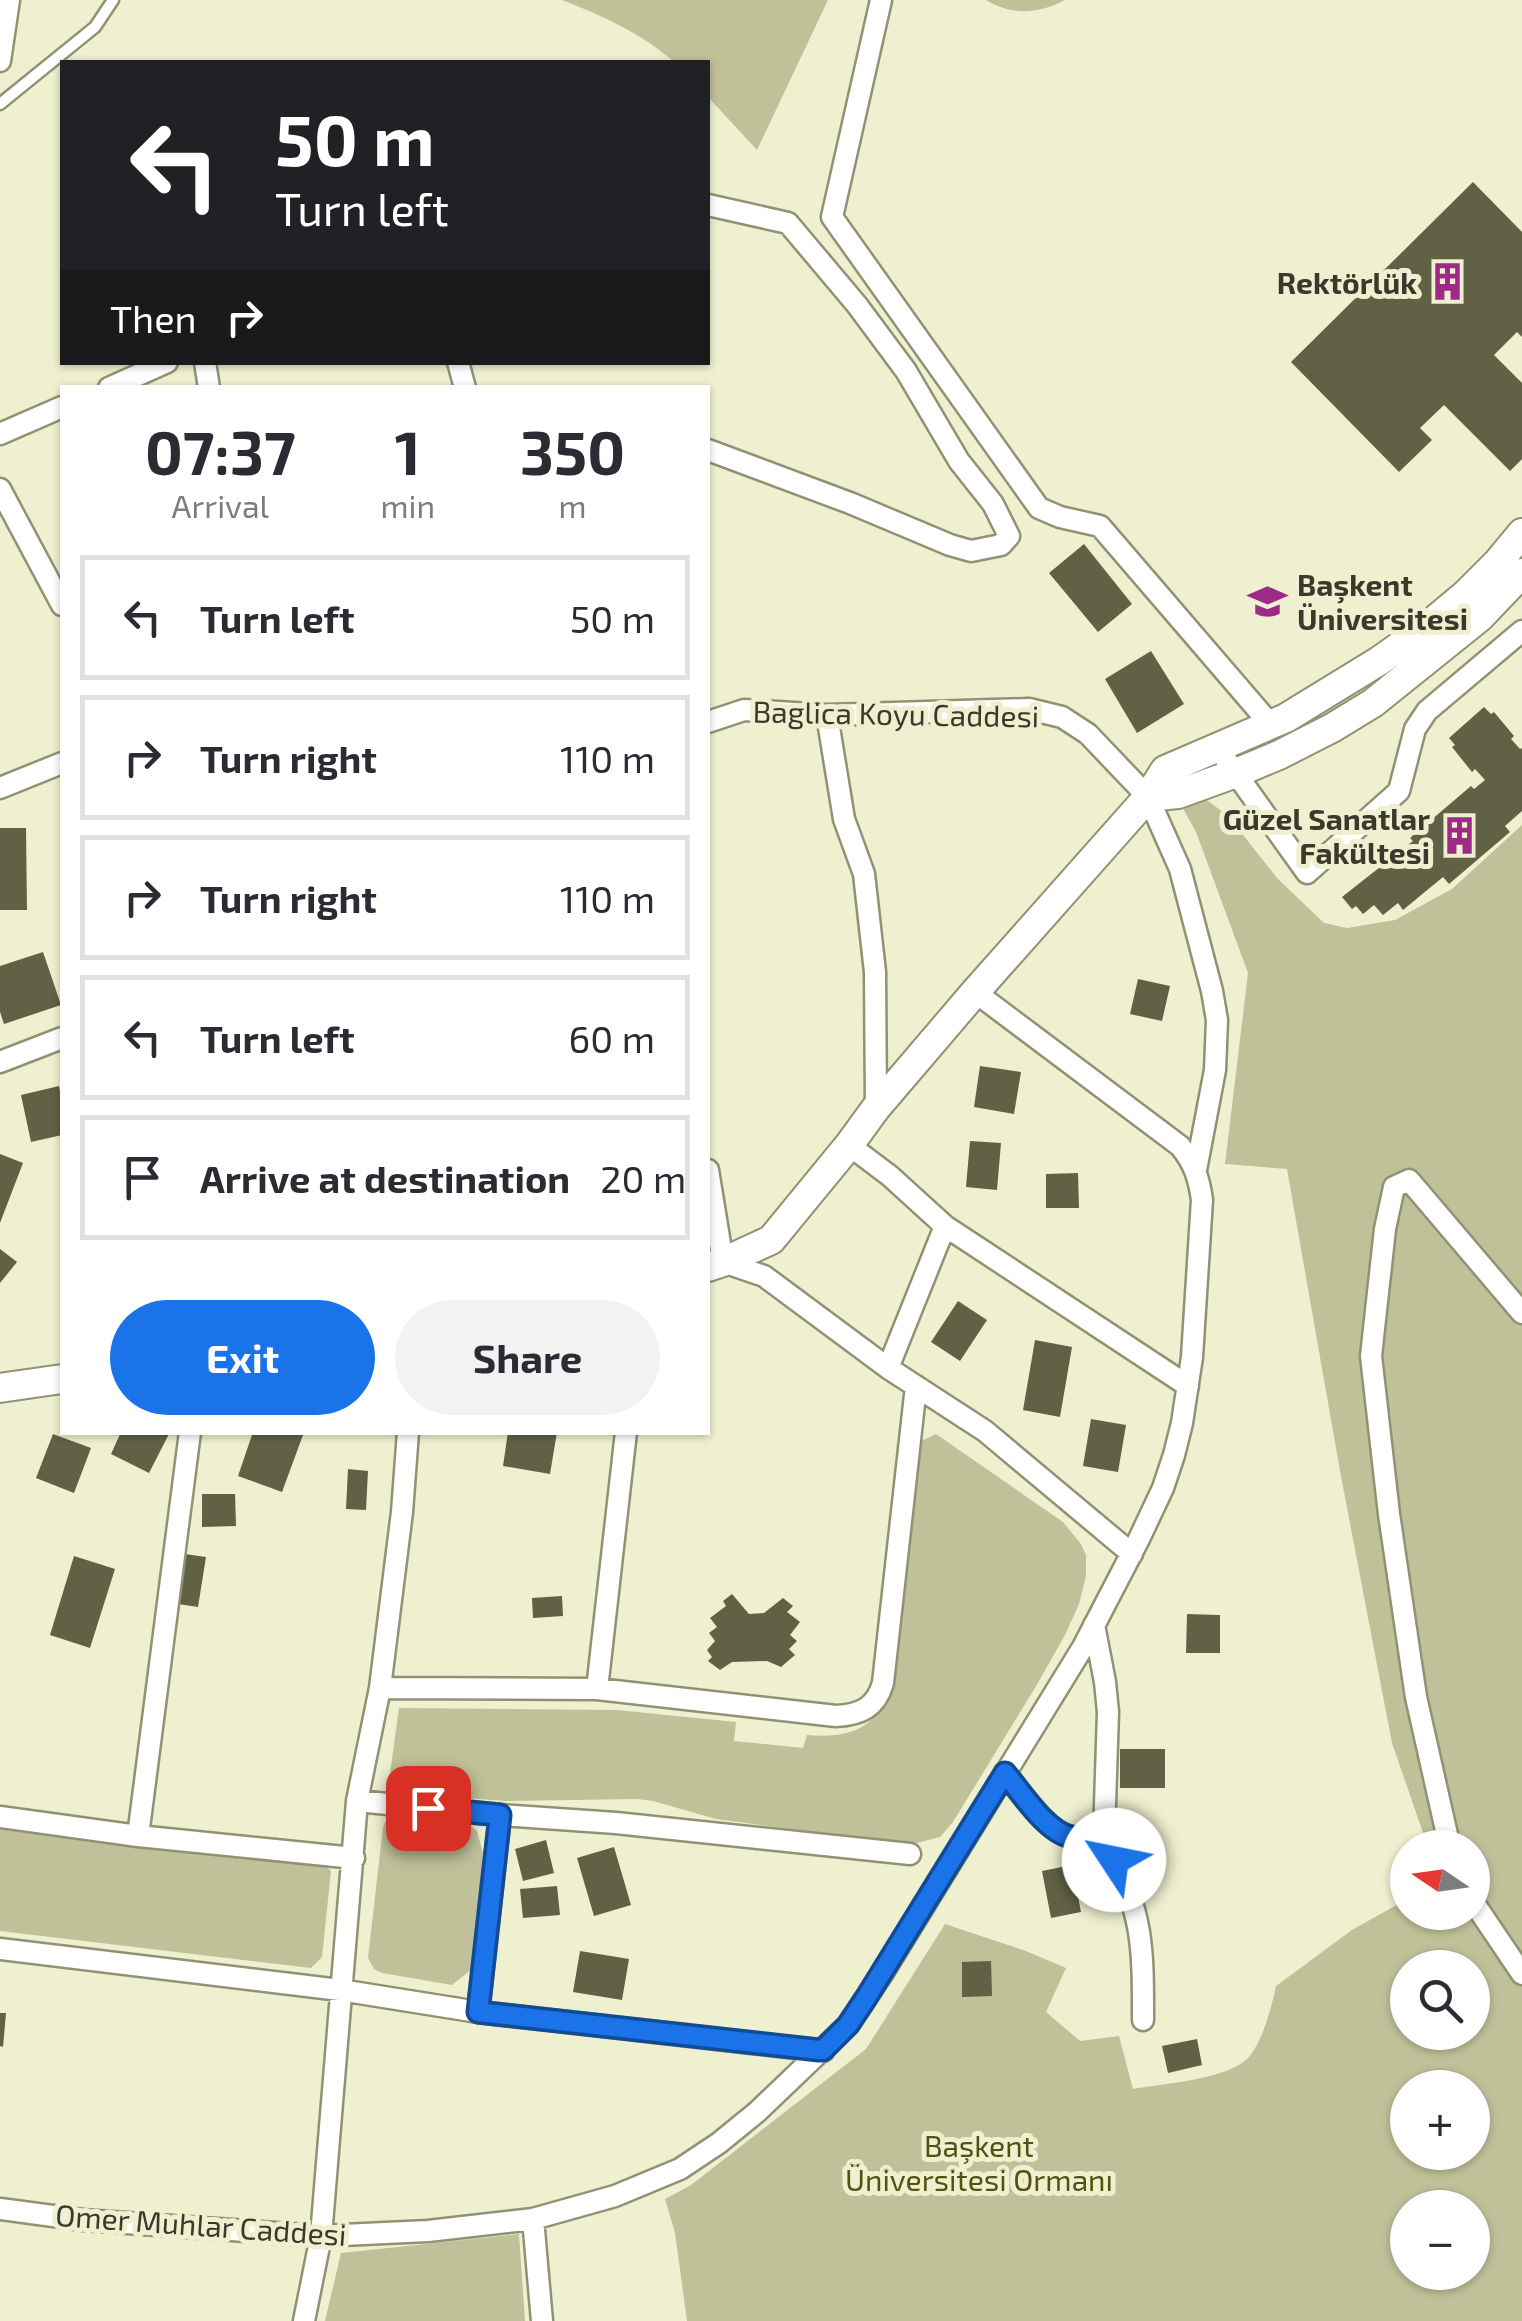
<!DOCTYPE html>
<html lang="en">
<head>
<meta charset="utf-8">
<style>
	:root { --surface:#fff; --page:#f2f2f3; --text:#2b2b33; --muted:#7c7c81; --line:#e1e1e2; --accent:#1a73e8 }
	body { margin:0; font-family:"Exo 2",sans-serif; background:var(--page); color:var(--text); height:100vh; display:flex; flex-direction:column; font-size:38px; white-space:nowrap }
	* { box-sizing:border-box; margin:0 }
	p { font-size:32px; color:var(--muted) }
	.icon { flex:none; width:55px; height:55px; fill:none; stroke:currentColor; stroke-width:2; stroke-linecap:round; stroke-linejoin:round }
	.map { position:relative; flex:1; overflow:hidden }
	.sheet { position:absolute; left:60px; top:385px; width:650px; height:1050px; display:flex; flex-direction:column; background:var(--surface); border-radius:0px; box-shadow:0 2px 8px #0004 }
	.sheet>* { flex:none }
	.guide { position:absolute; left:60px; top:60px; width:650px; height:305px; border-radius:0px; box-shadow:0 2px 8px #0004; background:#202124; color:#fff; overflow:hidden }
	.needle { width:65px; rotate:283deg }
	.buttons { position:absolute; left:1390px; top:1830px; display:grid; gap:20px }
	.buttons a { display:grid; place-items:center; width:100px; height:100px; border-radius:50%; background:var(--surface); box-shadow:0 2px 8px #0004; font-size:50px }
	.pin { position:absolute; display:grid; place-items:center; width:85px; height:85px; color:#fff; margin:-42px; border-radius:20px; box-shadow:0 5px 15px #0006 }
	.me { position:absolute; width:110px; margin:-55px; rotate:304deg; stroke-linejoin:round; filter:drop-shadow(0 0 8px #0008) }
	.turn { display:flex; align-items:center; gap:35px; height:210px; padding:0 50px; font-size:45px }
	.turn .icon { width:130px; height:130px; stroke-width:2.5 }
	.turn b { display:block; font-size:70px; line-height:85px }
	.then { display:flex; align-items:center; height:95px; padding:0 50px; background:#0003; gap:20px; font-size:38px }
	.eta { display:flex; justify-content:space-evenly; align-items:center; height:170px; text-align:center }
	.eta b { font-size:60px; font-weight:700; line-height:70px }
	.action { display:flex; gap:20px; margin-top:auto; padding:20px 50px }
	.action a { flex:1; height:115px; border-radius:60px; background:var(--accent); color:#fff; font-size:40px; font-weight:700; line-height:115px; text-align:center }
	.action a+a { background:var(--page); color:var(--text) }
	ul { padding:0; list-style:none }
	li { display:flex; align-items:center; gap:30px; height:125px; margin:0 20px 15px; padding:0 30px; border:5px solid var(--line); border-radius:0px }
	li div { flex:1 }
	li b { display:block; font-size:38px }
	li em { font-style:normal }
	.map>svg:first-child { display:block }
</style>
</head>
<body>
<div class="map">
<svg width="1522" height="2321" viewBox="0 0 1522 2321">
	<rect width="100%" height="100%" fill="#eff0d0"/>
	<path fill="#c0c199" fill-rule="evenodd" d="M562,0H828L757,150L708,97V62H674C643,34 601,15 562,0Z
		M986,0H1065C1039,14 1012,16 986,0Z
		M1203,797L1228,816L1278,879L1324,923L1347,928L1395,920L1452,889L1522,825V2321H687L675,2233L665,2199L691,2185L866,2049L945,1924L1026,1951L1066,1968L1046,2012L1080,2041L1119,2036L1133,2089C1162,2084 1227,2079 1247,2059C1262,2044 1272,2006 1276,1986L1352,1930L1407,1899L1408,1912H1472V1848L1428,1847L1392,1743L1340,1471L1287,1169L1225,1164L1248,973L1196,832L1181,805ZM1408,1968H1472V2032H1408ZM1408,2088H1472V2152H1408ZM1408,2208H1472V2272H1408Z
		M936,1434L1063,1522L1081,1544L1086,1555V1576L1079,1604L1065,1635L1035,1688L953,1822L940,1837L909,1845L716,1819L653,1801L637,1799L506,1801L399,1793L389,1781L399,1708L617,1710L736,1722L734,1741L803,1748L807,1735C850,1739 881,1728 890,1682L915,1444Z
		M397,1816L468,1823L477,1831L483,1853L472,1969L452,1985L382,1973L374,1969L368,1958L383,1827L386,1820Z
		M0,1827L325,1865L331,1871L322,1957L311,1968L0,1931Z
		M519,2234L525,2321H325L341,2253Z"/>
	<path fill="#606145" d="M1473,182L1522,232V337L1517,332L1494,355L1522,383V459L1510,471L1444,405L1420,428L1432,440L1399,472L1291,362Z
		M1084,544L1132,604L1098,632L1049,573Z
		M1151,651L1184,704L1137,733L1105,679Z
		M1484,707L1491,714L1494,712L1514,736L1511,739L1520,749L1522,748V811L1505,826L1510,832L1449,884L1443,877L1403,910L1398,903L1383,915L1374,905L1363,914L1356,906L1352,909L1342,897L1413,841L1410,838L1471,786L1474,789L1485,780L1475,769L1472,772L1452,747L1455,745L1449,738Z
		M0,828H26L27,910H0Z
		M43,952L61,1005L4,1024L0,1012V966Z
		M1138,979L1170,986L1162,1021L1130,1014Z
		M980,1066L1021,1072L1014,1114L974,1107Z
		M59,1086L62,1102V1135L31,1142L21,1095Z
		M970,1141L1001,1143L997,1190L966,1187Z
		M0,1154L23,1163L0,1223Z
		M1078,1173L1079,1208H1046V1174Z
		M0,1249L17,1262L0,1283Z
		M958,1301L987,1320L960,1361L931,1342Z
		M1035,1340L1072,1347L1060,1417L1023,1410Z
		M1091,1419L1126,1425L1118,1472L1083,1466Z
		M121,1432H170L149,1473L111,1454Z
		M253,1432H295L303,1435L282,1492L238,1476Z
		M508,1432H557L550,1474L503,1466Z
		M53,1434L91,1448L74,1493L36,1478Z
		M348,1469L368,1471L366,1510L346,1509Z
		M202,1494H235L236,1526L202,1527Z
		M185,1554L206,1557L198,1607L178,1604Z
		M74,1556L115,1569L90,1648L50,1635Z
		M732,1594L749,1614L764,1613L783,1598L793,1606L787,1612L800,1622L790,1635L797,1641L789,1649L795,1655L781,1667L767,1661L732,1662L720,1670L708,1661L712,1657L707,1650L715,1641L709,1633L717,1627L710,1618L726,1606L723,1601Z
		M562,1596L563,1616L533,1618L532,1598Z
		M1187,1614L1220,1615V1653H1186Z
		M1120,1749H1165V1788H1120Z
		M546,1840L554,1873L523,1881L515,1849Z
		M614,1847L631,1905L594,1916L577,1858Z
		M1072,1865L1081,1912L1051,1918L1042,1871Z
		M557,1886L560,1915L523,1918L520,1889Z
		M580,1951L629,1959L622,2000L573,1992Z
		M991,1961L992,1996L962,1997V1962Z
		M0,2013H6L3,2047L0,2046Z
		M1197,2039L1202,2065L1168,2073L1162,2046Z"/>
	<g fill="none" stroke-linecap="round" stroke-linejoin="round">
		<defs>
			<path id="lane" d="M0,104L95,27L113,0"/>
			<path id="street" d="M881,0L832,217L1039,508L1060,517L1100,526L1271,725
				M0,61L9,0
				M708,205L788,223L857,305L906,371L959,461L993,504L1009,536L1001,545L971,551L950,545L850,503L708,450
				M205,362L209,388
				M458,362L465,388
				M109,388L167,362
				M0,434L62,407
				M0,489L62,605
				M827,715L844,819L864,874L875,972L876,1108
				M708,722L744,710L827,715L1029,709L1062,717L1088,734L1148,797L1180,869L1212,991L1217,1020L1215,1070L1196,1170
				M1217,747L1307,873L1399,791L1415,729L1427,711L1522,631
				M0,788L62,763
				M0,1062L62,1038
				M849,1145L890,1176L945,1226L888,1368
				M708,1170L723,1262L764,1276L888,1368L985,1431L1132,1554
				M945,1226L1188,1386
				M190,1432L138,1836L354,1858
				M1094,1625L1105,1682L1108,1712L1104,1836L1107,1848C1144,1910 1143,1951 1143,2020
				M380,1688L597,1689L836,1716C861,1715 876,1707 883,1683L916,1386
				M597,1689L626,1432
				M1005,1773C1021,1792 1046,1832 1071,1837C1081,1839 1094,1836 1104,1836
				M357,1801L500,1815L616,1823L910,1854
				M0,1817L138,1836
				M1450,1848L1416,1697L1389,1514L1371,1356L1385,1229L1394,1187L1409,1180L1522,1313
				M1472,1900L1522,1974
				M0,1949L340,1990L478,2012L823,2051
				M478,2012L500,1815
				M0,2209L83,2220L321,2236L428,2231L533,2219L615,2196L680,2169L719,2143L757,2112L848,2025L884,1971L1083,1647L1139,1539L1163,1488L1174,1455L1182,1423L1192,1357L1202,1200C1199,1178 1194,1163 1180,1146L975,992
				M533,2219L542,2321
				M304,2321L321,2236L357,1801L380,1688L402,1512L408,1432"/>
			<path id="secondary" d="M1148,797L1178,794L1236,773L1279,755L1332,728L1373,703L1480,617L1522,573
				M708,1267L723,1262L771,1240L849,1145L876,1108L975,992L1148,797L1165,770L1286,718L1379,661L1424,629L1466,594L1498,562L1522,533
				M0,1388L62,1379"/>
		</defs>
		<use href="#lane" stroke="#919274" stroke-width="15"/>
		<use href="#street" stroke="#919274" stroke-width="25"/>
		<use href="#secondary" stroke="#919274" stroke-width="32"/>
		<use href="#lane" stroke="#fff" stroke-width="10"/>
		<use href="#street" stroke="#fff" stroke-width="20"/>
		<use href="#secondary" stroke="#fff" stroke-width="28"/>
	</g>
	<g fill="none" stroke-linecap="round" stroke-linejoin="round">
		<defs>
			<path id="route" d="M428,1808L500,1815L478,2012L819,2050H823L848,2025L866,1998L1005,1773C1021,1792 1046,1832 1071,1837C1081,1839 1093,1837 1104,1836L1107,1848L1114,1860"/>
		</defs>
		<use href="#route" stroke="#114b97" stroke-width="25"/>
		<use href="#route" stroke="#1a73e8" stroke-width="18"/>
	</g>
	<defs>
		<symbol id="building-bare" viewBox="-9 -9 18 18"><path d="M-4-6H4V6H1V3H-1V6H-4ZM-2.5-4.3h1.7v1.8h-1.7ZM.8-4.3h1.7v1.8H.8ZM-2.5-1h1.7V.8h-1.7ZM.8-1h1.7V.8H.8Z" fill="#9d2a87" stroke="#eff0d0" stroke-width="2.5" paint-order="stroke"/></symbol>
		<symbol id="university-bare" viewBox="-9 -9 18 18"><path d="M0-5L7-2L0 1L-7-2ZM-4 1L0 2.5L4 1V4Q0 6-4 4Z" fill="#9d2a87" stroke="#eff0d0" stroke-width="2.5" paint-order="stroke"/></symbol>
	</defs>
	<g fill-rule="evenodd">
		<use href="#building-bare" x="1420" y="254" width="55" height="55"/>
		<use href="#university-bare" x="1240" y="574" width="55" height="55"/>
		<use href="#building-bare" x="1432" y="808" width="55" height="55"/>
	</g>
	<g text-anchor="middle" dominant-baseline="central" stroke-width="10" stroke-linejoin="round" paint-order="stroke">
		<g font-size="30" font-weight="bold" fill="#39392c" stroke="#eff0d0" text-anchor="end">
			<text x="1417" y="282">Rektörlük</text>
			<text x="1297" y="584" text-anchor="start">Başkent<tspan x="1297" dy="34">Üniversitesi</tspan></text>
			<text x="1430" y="818">Güzel Sanatlar<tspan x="1430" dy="34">Fakültesi</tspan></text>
		</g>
		<g font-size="30" fill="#39392c" stroke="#eff0d0">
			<text transform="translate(896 713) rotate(1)">Baglica Koyu Caddesi</text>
			<text transform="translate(201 2224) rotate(4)">Omer Muhlar Caddesi</text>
		</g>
		<g font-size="30" fill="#525211" stroke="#eff0d0">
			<text x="979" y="2145">Başkent<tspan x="979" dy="34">Üniversitesi Ormanı</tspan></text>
		</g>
	</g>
</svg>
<div class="buttons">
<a><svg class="needle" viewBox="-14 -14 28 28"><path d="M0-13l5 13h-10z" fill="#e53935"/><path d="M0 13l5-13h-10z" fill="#7c7c81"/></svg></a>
<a><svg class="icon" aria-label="search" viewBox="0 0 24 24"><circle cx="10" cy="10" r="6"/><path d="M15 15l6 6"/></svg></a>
<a>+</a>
<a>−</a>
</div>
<div class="pin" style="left:428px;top:1808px;background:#d93025"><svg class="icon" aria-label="arrive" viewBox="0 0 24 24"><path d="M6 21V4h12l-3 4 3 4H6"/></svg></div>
<svg class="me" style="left:1114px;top:1860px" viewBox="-20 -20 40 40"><circle r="19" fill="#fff"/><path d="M0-13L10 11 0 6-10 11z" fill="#1a73e8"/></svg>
<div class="guide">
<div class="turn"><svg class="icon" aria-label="left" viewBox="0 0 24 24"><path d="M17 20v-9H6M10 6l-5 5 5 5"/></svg><div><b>50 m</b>Turn left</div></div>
<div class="then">Then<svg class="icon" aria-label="right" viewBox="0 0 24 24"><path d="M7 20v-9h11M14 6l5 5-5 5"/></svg></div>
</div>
<section class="sheet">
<div class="eta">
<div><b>07:37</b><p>Arrival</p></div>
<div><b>1</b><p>min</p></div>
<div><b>350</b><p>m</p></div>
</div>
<ul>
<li><svg class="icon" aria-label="left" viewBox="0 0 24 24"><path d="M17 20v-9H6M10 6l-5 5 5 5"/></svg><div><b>Turn left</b></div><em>50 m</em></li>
<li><svg class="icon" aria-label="right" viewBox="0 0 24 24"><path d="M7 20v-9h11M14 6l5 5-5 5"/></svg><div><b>Turn right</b></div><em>110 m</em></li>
<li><svg class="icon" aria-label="right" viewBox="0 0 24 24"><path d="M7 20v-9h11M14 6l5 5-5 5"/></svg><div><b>Turn right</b></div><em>110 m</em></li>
<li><svg class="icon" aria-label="left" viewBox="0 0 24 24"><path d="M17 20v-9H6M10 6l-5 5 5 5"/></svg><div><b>Turn left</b></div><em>60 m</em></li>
<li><svg class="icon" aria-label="arrive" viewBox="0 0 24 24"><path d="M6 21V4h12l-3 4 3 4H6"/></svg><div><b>Arrive at destination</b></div><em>20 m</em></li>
</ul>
<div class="action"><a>Exit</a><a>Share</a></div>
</section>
</div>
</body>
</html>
